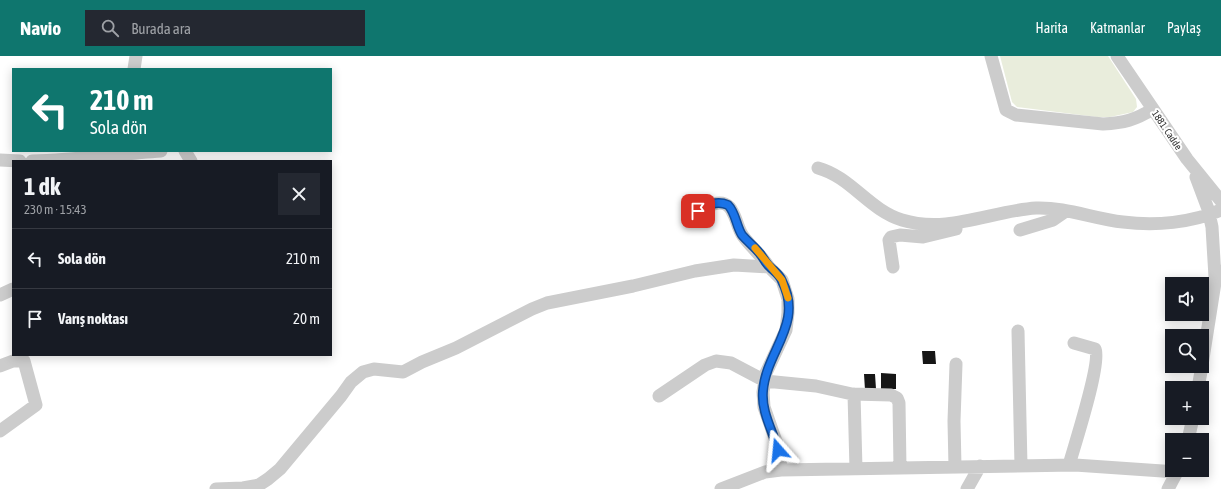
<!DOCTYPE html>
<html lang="tr">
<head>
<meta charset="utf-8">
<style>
	:root { --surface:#171b24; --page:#242831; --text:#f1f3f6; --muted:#9ea1a6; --line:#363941; --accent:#0f766e }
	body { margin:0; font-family:"Asap Condensed",sans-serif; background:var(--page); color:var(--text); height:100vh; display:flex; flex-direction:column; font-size:15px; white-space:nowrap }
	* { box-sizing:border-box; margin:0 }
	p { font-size:13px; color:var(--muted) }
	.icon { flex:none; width:22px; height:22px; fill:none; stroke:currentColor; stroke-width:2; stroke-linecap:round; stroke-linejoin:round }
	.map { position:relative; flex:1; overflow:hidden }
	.drawer { position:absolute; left:12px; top:104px; width:320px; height:196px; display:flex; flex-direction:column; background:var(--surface); border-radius:0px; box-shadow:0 2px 10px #0003 }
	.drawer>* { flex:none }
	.guide { position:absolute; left:12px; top:12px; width:320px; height:84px; border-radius:0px; box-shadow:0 2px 10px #0003; background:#0f766e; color:#fff; overflow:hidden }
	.tools { position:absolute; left:1165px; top:221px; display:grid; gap:8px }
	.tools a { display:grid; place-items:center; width:44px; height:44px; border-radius:0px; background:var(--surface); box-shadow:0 2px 10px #0003; font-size:20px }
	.pin { position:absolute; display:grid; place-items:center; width:34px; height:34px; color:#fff; margin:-17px; border-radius:8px; box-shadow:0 2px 6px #0006 }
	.me { position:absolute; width:44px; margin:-22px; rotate:342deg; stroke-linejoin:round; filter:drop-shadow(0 0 3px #0008) }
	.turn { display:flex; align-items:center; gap:14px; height:84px; padding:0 12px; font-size:18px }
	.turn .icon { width:52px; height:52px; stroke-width:2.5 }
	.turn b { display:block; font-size:28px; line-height:34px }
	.round { display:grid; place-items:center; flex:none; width:42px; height:42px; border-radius:0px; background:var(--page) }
	.summary { display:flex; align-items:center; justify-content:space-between; height:68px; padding:0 12px }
	h1 { font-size:24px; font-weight:700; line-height:30px }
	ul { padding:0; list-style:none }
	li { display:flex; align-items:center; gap:12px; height:60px; padding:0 12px; border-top:1px solid var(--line) }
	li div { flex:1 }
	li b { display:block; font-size:15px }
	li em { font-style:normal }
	header { display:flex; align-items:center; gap:24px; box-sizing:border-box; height:56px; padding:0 20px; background:var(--accent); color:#fff }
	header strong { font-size:19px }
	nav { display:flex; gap:22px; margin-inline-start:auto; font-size:14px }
	.search { width:280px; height:36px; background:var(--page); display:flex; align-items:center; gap:10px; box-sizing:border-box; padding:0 14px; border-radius:0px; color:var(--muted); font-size:15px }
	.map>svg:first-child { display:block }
</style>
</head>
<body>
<header>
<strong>Navio</strong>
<div class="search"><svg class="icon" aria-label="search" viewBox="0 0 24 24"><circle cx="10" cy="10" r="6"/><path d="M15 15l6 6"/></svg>Burada ara</div>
<nav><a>Harita</a><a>Katmanlar</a><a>Paylaş</a></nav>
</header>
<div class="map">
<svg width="1221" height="433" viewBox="0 0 1221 433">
	<rect width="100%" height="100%" fill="#fff"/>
	<path fill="#e9eddc" d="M1000,0H1108L1136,43L1137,51L1133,56L1110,61H1097L1017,51L1012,46Z"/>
	<path fill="#161616" d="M922,295H935L936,308H923Z
		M881,317L896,318V333H881Z
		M864,318H875L876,333L865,334Z"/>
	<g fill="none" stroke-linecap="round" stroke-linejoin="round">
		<path stroke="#ccc" stroke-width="13" d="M991,0L1006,54L1016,59L1103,68C1124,67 1135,64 1153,53
			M1117,0L1187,103L1221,145
			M134,13L136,0
			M185,95L191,105
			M0,104L20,105
			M32,105C75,104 118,98 161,95
			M818,112C851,121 869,154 902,164C948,178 991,155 1036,152C1066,151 1094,163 1123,166C1155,170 1192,167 1221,154
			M1196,121L1208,153L1212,171L1215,221
			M691,160C703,152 725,137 733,157C737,164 738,173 743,180C751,191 761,199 769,211
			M1020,174L1053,164L1066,155
			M893,211L889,184L891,181L900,179L923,181L956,173
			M0,239L13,233
			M1018,275L1021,410
			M1202,309L1217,214
			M0,310L13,305H24L36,349L0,375
			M1198,332L1202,310
			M854,338L856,413
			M659,340L705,309L716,305L731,307L765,325L816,330L852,338L891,339L897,342L899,347L900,412
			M1188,384L1193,362
			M1069,409C1074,391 1102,305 1095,293L1074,287
			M955,411L954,365L956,308
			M216,433L243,432L259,429L268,423L280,413L341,340L351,326L363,316L374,313L403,316L422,306L456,292L532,253L547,247L633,230L695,215L734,209L769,211L782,224L788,243V257L786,274L766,317L763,336L764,351L779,394L781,414
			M721,433L765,416L781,414L1075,409L1177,416
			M967,433L980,410
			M1168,433L1178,414"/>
	</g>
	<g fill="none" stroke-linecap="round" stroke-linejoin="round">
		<defs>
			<path id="route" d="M698,155C707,149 717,144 728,149C736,157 736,170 742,179C748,186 756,192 761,199C764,203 766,208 770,211C775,216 780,219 782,225C804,268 766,295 763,335C761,356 773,375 778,394"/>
		</defs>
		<use href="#route" stroke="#114b97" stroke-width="10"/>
		<use href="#route" stroke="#1a73e8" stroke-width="7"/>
		<path stroke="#f59e0b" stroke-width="7" d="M755,192L782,224L788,242"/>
	</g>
	<g text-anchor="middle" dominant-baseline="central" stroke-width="4" stroke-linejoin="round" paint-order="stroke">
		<g font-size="10" fill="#2f2f2f" stroke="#fff">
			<text transform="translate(1167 74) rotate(56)">1881. Cadde</text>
		</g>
	</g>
</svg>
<div class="tools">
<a><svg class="icon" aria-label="sound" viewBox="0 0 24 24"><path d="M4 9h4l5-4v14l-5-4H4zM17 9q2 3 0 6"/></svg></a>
<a><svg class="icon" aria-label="search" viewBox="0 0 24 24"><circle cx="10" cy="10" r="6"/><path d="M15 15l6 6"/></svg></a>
<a>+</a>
<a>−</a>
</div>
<div class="pin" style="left:698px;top:155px;background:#d93025"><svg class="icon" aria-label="arrive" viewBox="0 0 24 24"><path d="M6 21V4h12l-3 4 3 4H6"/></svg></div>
<svg class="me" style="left:778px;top:394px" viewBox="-20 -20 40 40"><path d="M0-17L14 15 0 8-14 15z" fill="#1a73e8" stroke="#fff" stroke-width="4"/></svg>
<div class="guide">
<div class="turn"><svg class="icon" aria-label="left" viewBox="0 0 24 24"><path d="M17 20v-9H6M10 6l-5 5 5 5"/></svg><div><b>210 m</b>Sola dön</div></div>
</div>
<section class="drawer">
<div class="summary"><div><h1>1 dk</h1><p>230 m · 15:43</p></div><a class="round"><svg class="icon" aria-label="close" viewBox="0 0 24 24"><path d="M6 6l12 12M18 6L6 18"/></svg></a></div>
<ul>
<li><svg class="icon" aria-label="left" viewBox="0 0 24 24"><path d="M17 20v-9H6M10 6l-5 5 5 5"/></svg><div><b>Sola dön</b></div><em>210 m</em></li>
<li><svg class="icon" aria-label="arrive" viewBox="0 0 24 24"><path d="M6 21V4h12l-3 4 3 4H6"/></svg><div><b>Varış noktası</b></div><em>20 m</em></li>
</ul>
</section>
</div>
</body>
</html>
